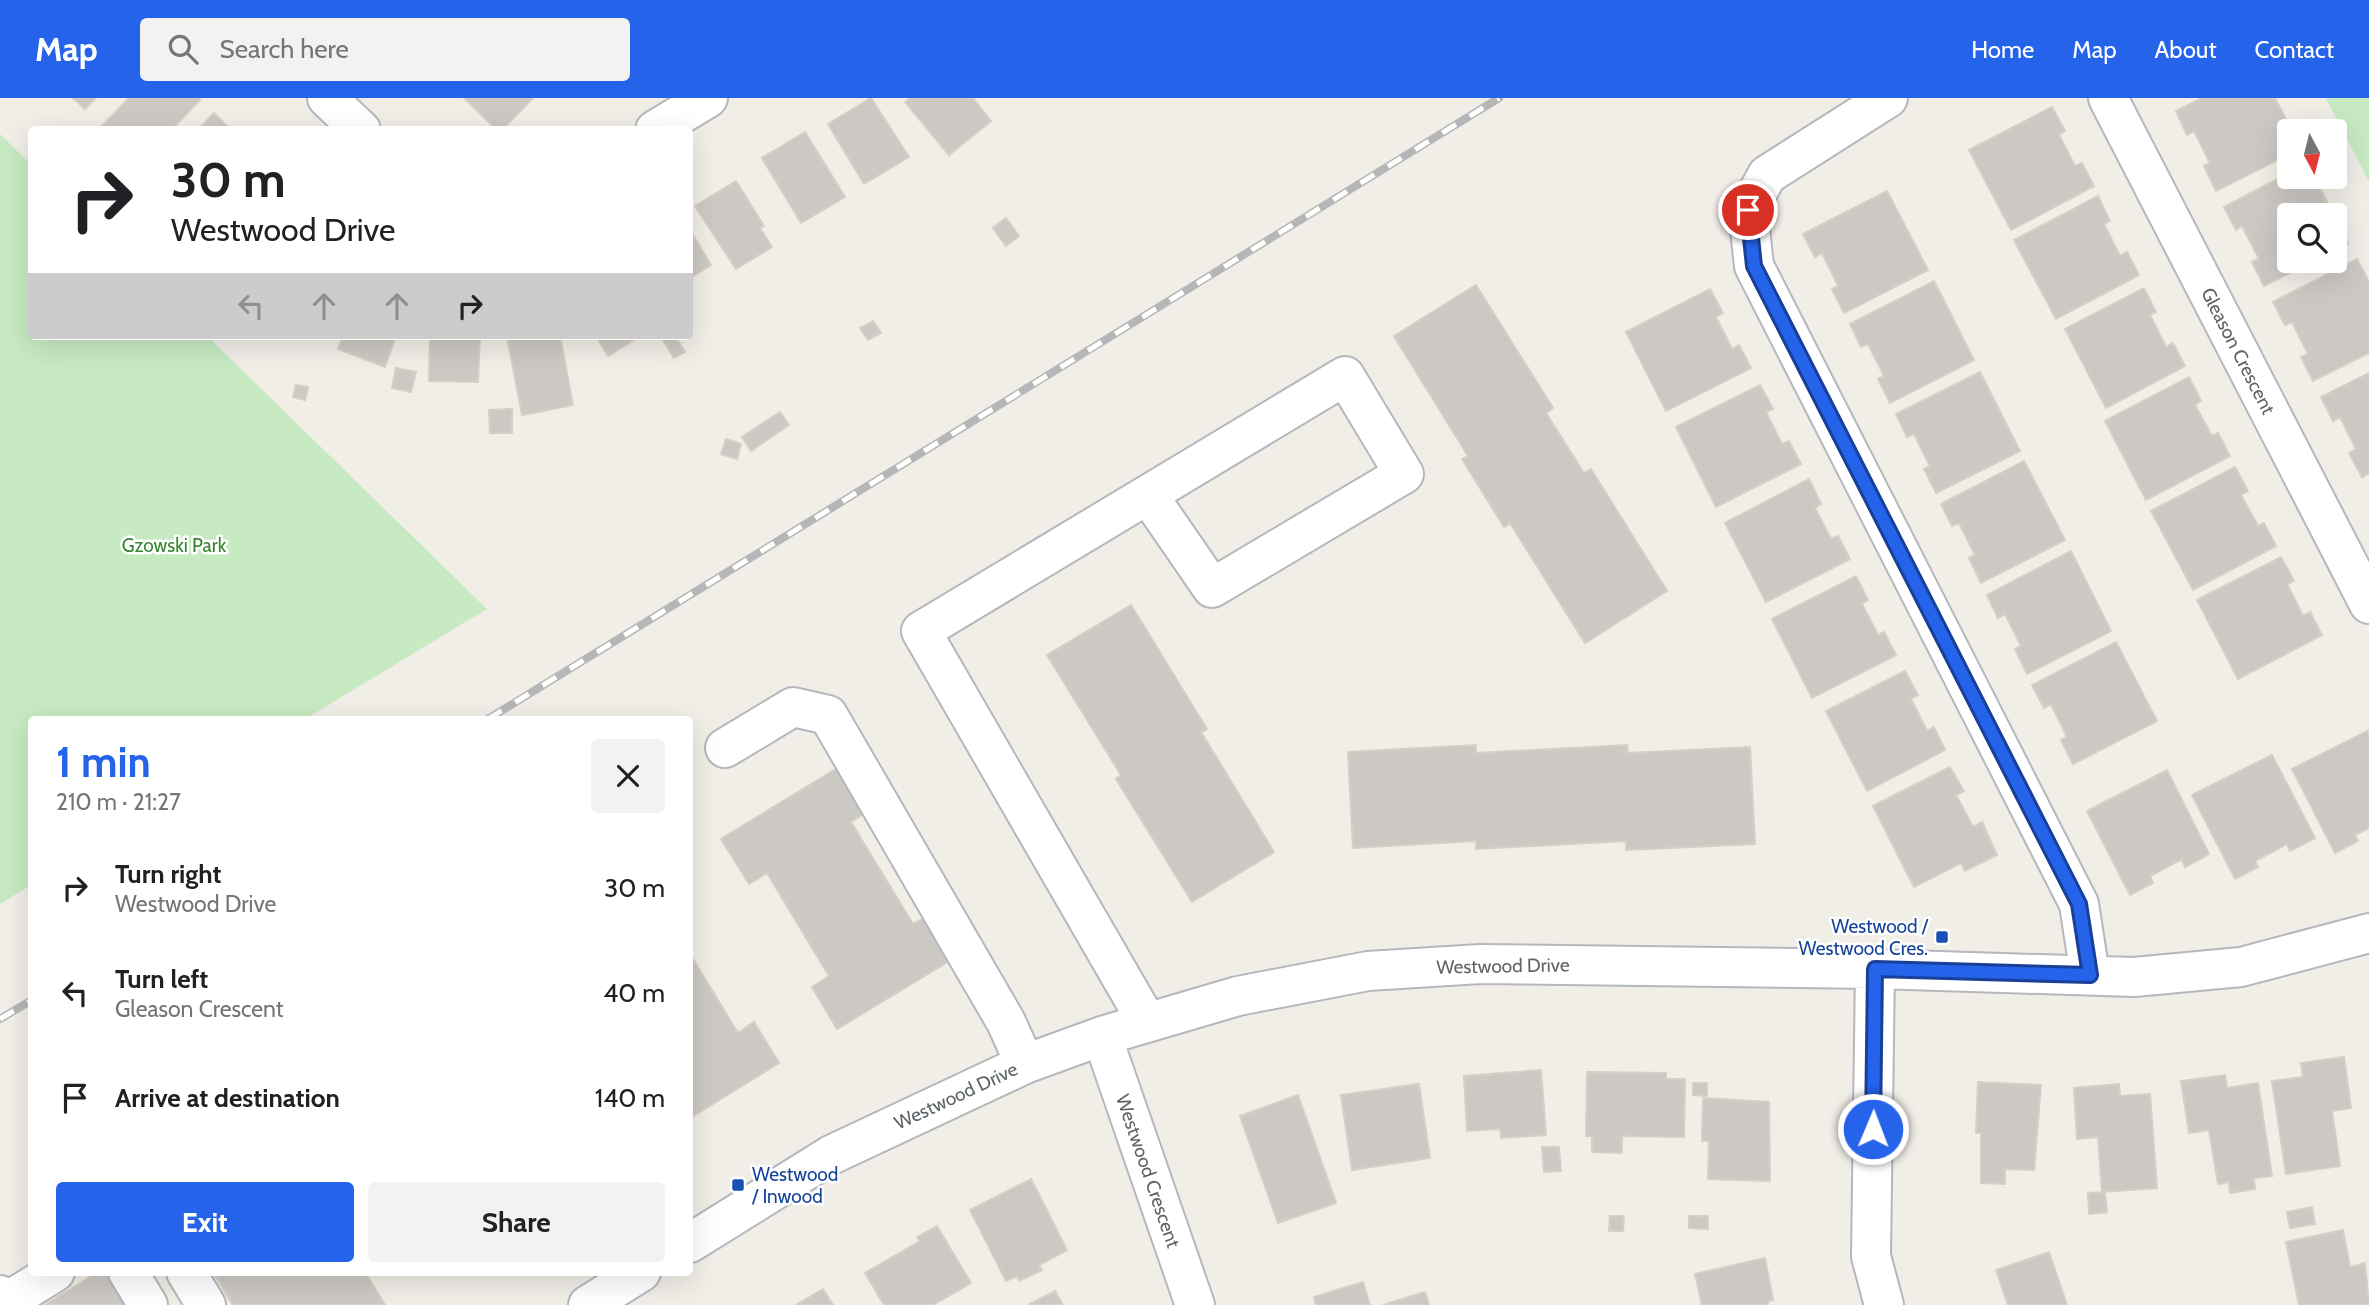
<!DOCTYPE html>
<html lang="en">
<head>
<meta charset="utf-8">
<style>
	:root { --surface:#fff; --page:#f2f2f2; --text:#202124; --muted:#757577; --accent:#2563eb }
	body { margin:0; font-family:Cabin,sans-serif; background:var(--page); color:var(--text); height:100vh; display:flex; flex-direction:column; font-size:26px; white-space:nowrap }
	* { box-sizing:border-box; margin:0 }
	p { font-size:23px; color:var(--muted) }
	.icon { flex:none; width:38px; height:38px; fill:none; stroke:currentColor; stroke-width:2; stroke-linecap:round; stroke-linejoin:round }
	.map { position:relative; flex:1; overflow:hidden }
	.side { position:absolute; left:28px; top:618px; width:665px; height:560px; display:flex; flex-direction:column; background:var(--surface); border-radius:7px; box-shadow:0 7px 28px #0002 }
	.side>* { flex:none }
	.hud { position:absolute; left:28px; top:28px; width:665px; height:214px; border-radius:7px; box-shadow:0 7px 28px #0002; background:#fff; color:var(--text); overflow:hidden }
	.needle { width:46px; rotate:173deg }
	.controls { position:absolute; left:2277px; top:21px; display:grid; gap:14px }
	.controls a { display:grid; place-items:center; width:70px; height:70px; border-radius:7px; background:var(--surface); box-shadow:0 7px 28px #0002; font-size:35px }
	.pin { position:absolute; display:grid; place-items:center; width:60px; height:60px; color:#fff; margin:-30px; border:4px solid #fff; border-radius:50%; box-shadow:0 2px 7px #0007 }
	.me { position:absolute; width:77px; margin:-38px; rotate:1deg; stroke-linejoin:round; filter:drop-shadow(0 0 5px #0008) }
	.turn { display:flex; align-items:center; gap:24px; height:147px; padding:0 28px; font-size:32px }
	.turn .icon { width:91px; height:91px; stroke-width:2.5 }
	.turn b { display:block; font-size:49px; line-height:60px }
	.lanes { display:flex; align-items:center; height:66px; padding:0 28px; background:#0003; justify-content:center; gap:35px; direction:ltr }
	.lanes .off { opacity:.35 }
	.round { display:grid; place-items:center; flex:none; width:74px; height:74px; border-radius:7px; background:var(--page) }
	.summary { display:flex; align-items:center; justify-content:space-between; height:119px; padding:0 28px }
	h1 { font-size:42px; font-weight:700; line-height:52px; color:var(--accent) }
	.action { display:flex; gap:14px; margin-top:auto; padding:14px 28px }
	.action a { flex:1; height:80px; border-radius:7px; background:var(--accent); color:#fff; font-size:28px; font-weight:700; line-height:80px; text-align:center }
	.action a+a { background:var(--page); color:var(--text) }
	ul { padding:0; list-style:none }
	li { display:flex; align-items:center; gap:21px; height:105px; padding:0 28px }
	li div { flex:1 }
	li b { display:block; font-size:26px }
	li em { font-style:normal }
	header { display:flex; align-items:center; gap:42px; box-sizing:border-box; height:98px; padding:0 35px; background:var(--accent); color:#fff }
	header strong { font-size:33px }
	nav { display:flex; gap:38px; margin-inline-start:auto; font-size:24px }
	.search { width:490px; height:63px; background:var(--page); display:flex; align-items:center; gap:18px; box-sizing:border-box; padding:0 24px; border-radius:7px; color:var(--muted); font-size:26px }
	.map>svg:first-child { display:block }
</style>
</head>
<body>
<header>
<strong>Map</strong>
<div class="search"><svg class="icon" aria-label="search" viewBox="0 0 24 24"><circle cx="10" cy="10" r="6"/><path d="M15 15l6 6"/></svg>Search here</div>
<nav><a>Home</a><a>Map</a><a>About</a><a>Contact</a></nav>
</header>
<div class="map">
<svg width="2369" height="1207" viewBox="0 0 2369 1207">
	<rect width="100%" height="100%" fill="#f1ede7"/>
	<path fill="#c7eac2" d="M2326,0H2369V84Z
		M0,36L31,67L32,238H207L487,511L305,621H32L31,787L0,806Z"/>
	<path fill="#ccc8c3" stroke="#d7cec4" stroke-width="2" d="M73,0H96L85,11Z
		M129,0H198L200,2L171,32H98Z
		M464,0H533L502,32H497Z
		M871,0L909,59L864,86L828,26Z
		M910,0H973L991,23L949,57L905,4Z
		M2202,0H2275L2292,33H2289V56L2216,93L2204,68L2210,65L2194,33L2187,37L2176,13Z
		M2052,9L2065,33L2059,37L2075,68L2082,65L2094,88L2011,132L1969,52Z
		M214,15L231,32H198Z
		M805,34L845,99L801,125L762,60Z
		M2289,75V79H2314L2334,117H2289V163H2314L2264,188L2252,164L2259,161L2242,128L2236,132L2224,109Z
		M736,83L764,128L760,130L772,149L736,171L695,108Z
		M1887,93L1928,172L1844,215L1832,191L1838,188L1822,155L1815,159L1803,136Z
		M2098,98L2110,123L2104,126L2120,158L2127,154L2139,177L2056,221L2014,142Z
		M2334,118L2348,146L2334,153Z
		M1006,120L1019,138L1006,148L993,130Z
		M690,132L711,167L690,180Z
		M2357,161L2369,184V255L2313,283L2301,259L2308,256L2292,224L2285,227L2273,204Z
		M1934,183L1974,262L1890,305L1878,281L1884,278L1868,246L1861,249L1850,226Z
		M1476,187L1553,310L1546,315L1584,375L1591,371L1667,493L1585,545L1510,425L1504,429L1462,361L1468,358L1394,238Z
		M2144,190L2156,214L2150,217L2166,249L2173,245L2185,268L2106,310L2065,231Z
		M1710,191L1723,215L1716,219L1732,251L1739,247L1751,270L1666,313L1626,234Z
		M873,223L881,235L868,242L860,230Z
		M343,238H396L385,269L338,251Z
		M430,238H480L478,284L429,283Z
		M507,238H560L573,307L522,317Z
		M596,238H640L608,258Z
		M669,238H675L685,254L674,260L663,242Z
		M396,270L416,274L411,294L392,290Z
		M1980,274L2020,353L1936,395L1924,371L1930,368L1914,336L1907,339L1896,316Z
		M2369,275V375L2362,379L2349,355L2356,351L2340,319L2333,323L2321,299Z
		M2189,279L2201,303L2195,307L2212,338L2218,335L2230,358L2146,402L2105,323Z
		M296,287L308,289L305,302L293,299Z
		M1760,287L1773,311L1766,314L1782,346L1789,343L1801,366L1716,409L1676,329Z
		M512,311V335H490L489,312Z
		M780,314L789,327L751,353L742,339Z
		M726,341L741,346L737,361L721,356Z
		M2024,363L2065,442L1981,485L1969,460L1975,457L1959,425L1952,428L1941,406Z
		M2235,369L2248,393L2241,397L2258,428L2264,425L2276,448L2193,492L2151,413Z
		M1809,381L1821,406L1815,410L1831,441L1838,438L1850,461L1766,504L1725,425Z
		M2071,453L2111,533L2027,576L2015,551L2021,548L2005,516L1998,520L1987,497Z
		M2281,459L2294,483L2287,486L2303,518L2310,514L2322,537L2238,581L2197,502Z
		M1856,478L1868,502L1862,506L1878,537L1884,534L1896,557L1812,600L1772,521Z
		M1131,507L1207,631L1201,634L1274,754L1192,804L1116,681L1121,677L1047,557Z
		M2116,544L2157,623L2073,666L2061,642L2067,639L2051,606L2044,610L2032,587Z
		M1905,573L1918,597L1911,601L1927,633L1934,629L1945,652L1867,693L1826,613Z
		M2369,632V730L2355,737L2358,743L2335,755L2292,671Z
		M1476,647V655L1627,647L1628,655L1750,649L1755,746L1626,752V743L1476,751V743L1353,750L1348,654Z
		M2272,657L2315,740L2290,753L2287,746L2255,763L2258,769L2235,781L2192,697Z
		M839,669L867,714L851,724L913,826L930,817L956,859L837,931L812,889L829,878L767,775L749,786L721,741Z
		M1950,669L1964,693L1956,697L1973,729L1982,724L1997,757L1965,773L1961,765L1914,789L1873,708Z
		M2167,672L2209,756L2185,769L2182,761L2150,778L2153,785L2130,797L2087,713Z
		M690,856L738,935L754,924L779,965L690,1020Z
		M2344,959L2351,1010L2332,1013L2340,1068L2286,1076L2272,983L2303,979L2301,965Z
		M1541,972L1546,1037L1501,1040L1500,1031L1467,1033L1464,978Z
		M1587,974L1666,975V981H1685L1684,1039L1622,1038V1055L1592,1054V1038H1586Z
		M2225,977L2227,990L2258,985L2272,1078L2254,1080L2255,1091L2230,1095L2229,1084L2218,1086L2209,1032L2189,1035L2181,983Z
		M1978,984L2041,987L2034,1072L2005,1071V1086L1981,1085V1035H1976Z
		M1693,985H1707V998L1693,997Z
		M1419,986L1430,1060L1352,1072L1341,997Z
		M2119,986L2120,998L2150,996L2157,1090L2102,1094L2098,1039L2077,1041L2074,990Z
		M1298,997L1336,1105L1278,1125L1240,1018Z
		M1703,1000L1769,1004L1770,1083L1708,1081L1709,1043H1702Z
		M1542,1049H1559L1561,1073L1544,1074Z
		M1031,1081L1067,1152L1039,1167L1042,1172L1019,1183L1017,1178L1006,1183L970,1112Z
		M2105,1094L2107,1114L2089,1116L2088,1095Z
		M2312,1109L2315,1126L2290,1130L2287,1114Z
		M1610,1118H1624L1623,1133H1609Z
		M1689,1118H1708V1131L1689,1130Z
		M937,1128L971,1185L933,1207H884L865,1175L920,1143L917,1139Z
		M2343,1132L2350,1169L2365,1165L2369,1207H2299L2286,1144Z
		M2049,1154L2067,1207H2008L1996,1172Z
		M1765,1160L1773,1202L1768,1203V1207H1702L1695,1176Z
		M98,1174H116L136,1207H45Z
		M213,1174H365L385,1207H233Z
		M1363,1184L1370,1207H1316L1314,1199Z
		M823,1191L833,1207H796Z
		M1055,1193L1063,1207H1028Z
		M1425,1194L1429,1207H1383Z"/>
	<g fill="none" stroke-linecap="round" stroke-linejoin="round">
		<defs>
			<path id="minor" d="M327,0L361,32
				M1888,0L1767,77L1748,112L1754,168L2079,806L2090,877
				M2108,0L2369,506
				M655,32L708,0
				M725,650L793,609L828,617L1006,924L1025,966
				M1875,871L1871,1158L1884,1207
				M1147,924L921,533L1345,278L1404,376L1212,490L1148,397
				M1102,938L1195,1207
				M690,1145L831,1057L1025,966L1102,938L1238,898L1368,873L1480,866L1875,871L2134,879L2241,869L2369,835
				M128,1174L148,1207
				M186,1174L206,1207
				M0,1197L5,1205L55,1174
				M588,1207L641,1174"/>
		</defs>
		<use href="#minor" stroke="#b4b8bc" stroke-width="42"/>
		<use href="#minor" stroke="#fff" stroke-width="38"/>
		<defs>
			<path id="rail" d="M488,621L1499,0
				M0,921L32,902"/>
		</defs>
		<use href="#rail" stroke="#b5b6b7" stroke-width="8"/>
		<use href="#rail" stroke="#fff" stroke-width="5" stroke-dasharray="16" stroke-linecap="butt"/>
	</g>
	<g fill="none" stroke-linecap="round" stroke-linejoin="round">
		<defs>
			<path id="route" d="M1748,112L1754,168L2079,806L2090,877L1875,871L1873,1031"/>
		</defs>
		<use href="#route" stroke="#184099" stroke-width="18"/>
		<use href="#route" stroke="#2563eb" stroke-width="12"/>
	</g>
	<g fill="#1a4fb4" stroke="#fff" stroke-width="2.5">
		<rect x="1935" y="832" width="14" height="14" rx="3.5"/>
		<rect x="731" y="1080" width="14" height="14" rx="3.5"/>
	</g>
	<g text-anchor="middle" dominant-baseline="central" stroke-width="5" stroke-linejoin="round" paint-order="stroke">
		<g font-size="19" fill="#5e6468" stroke="#fff">
			<text transform="translate(2238 253) rotate(63)">Gleason Crescent</text>
			<text transform="translate(1503 868) rotate(-1)">Westwood Drive</text>
			<text transform="translate(956 998) rotate(-25)">Westwood Drive</text>
			<text transform="translate(1148 1073) rotate(71)">Westwood Crescent</text>
		</g>
		<g font-size="19" fill="#378530" stroke="#fff">
			<text x="174" y="447">Gzowski Park</text>
		</g>
		<g font-size="19" fill="#164399" stroke="#fff" text-anchor="end">
			<text x="1928" y="828">Westwood /<tspan x="1928" dy="22">Westwood Cres.</tspan></text>
			<text x="752" y="1076" text-anchor="start">Westwood<tspan x="752" dy="22">/ Inwood</tspan></text>
		</g>
	</g>
</svg>
<div class="controls">
<a><svg class="needle" viewBox="-14 -14 28 28"><path d="M0-13l5 13h-10z" fill="#e53935"/><path d="M0 13l5-13h-10z" fill="#757577"/></svg></a>
<a><svg class="icon" aria-label="search" viewBox="0 0 24 24"><circle cx="10" cy="10" r="6"/><path d="M15 15l6 6"/></svg></a>
</div>
<div class="pin" style="left:1748px;top:112px;background:#d93025"><svg class="icon" aria-label="arrive" viewBox="0 0 24 24"><path d="M6 21V4h12l-3 4 3 4H6"/></svg></div>
<svg class="me" style="left:1873px;top:1031px" viewBox="-20 -20 40 40"><circle r="17" fill="#2563eb" stroke="#fff" stroke-width="3"/><path d="M0-11L8 9 0 5-8 9z" fill="#fff"/></svg>
<div class="hud">
<div class="turn"><svg class="icon" aria-label="right" viewBox="0 0 24 24"><path d="M7 20v-9h11M14 6l5 5-5 5"/></svg><div><b>30 m</b>Westwood Drive</div></div>
<div class="lanes"><svg class="icon off" aria-label="left" viewBox="0 0 24 24"><path d="M17 20v-9H6M10 6l-5 5 5 5"/></svg><svg class="icon off" aria-label="ahead" viewBox="0 0 24 24"><path d="M12 20V5M6 11l6-6 6 6"/></svg><svg class="icon off" aria-label="ahead" viewBox="0 0 24 24"><path d="M12 20V5M6 11l6-6 6 6"/></svg><svg class="icon" aria-label="right" viewBox="0 0 24 24"><path d="M7 20v-9h11M14 6l5 5-5 5"/></svg></div>
</div>
<section class="side">
<div class="summary"><div><h1>1 min</h1><p>210 m · 21:27</p></div><a class="round"><svg class="icon" aria-label="close" viewBox="0 0 24 24"><path d="M6 6l12 12M18 6L6 18"/></svg></a></div>
<ul>
<li><svg class="icon" aria-label="right" viewBox="0 0 24 24"><path d="M7 20v-9h11M14 6l5 5-5 5"/></svg><div><b>Turn right</b><p>Westwood Drive</p></div><em>30 m</em></li>
<li><svg class="icon" aria-label="left" viewBox="0 0 24 24"><path d="M17 20v-9H6M10 6l-5 5 5 5"/></svg><div><b>Turn left</b><p>Gleason Crescent</p></div><em>40 m</em></li>
<li><svg class="icon" aria-label="arrive" viewBox="0 0 24 24"><path d="M6 21V4h12l-3 4 3 4H6"/></svg><div><b>Arrive at destination</b></div><em>140 m</em></li>
</ul>
<div class="action"><a>Exit</a><a>Share</a></div>
</section>
</div>
</body>
</html>
